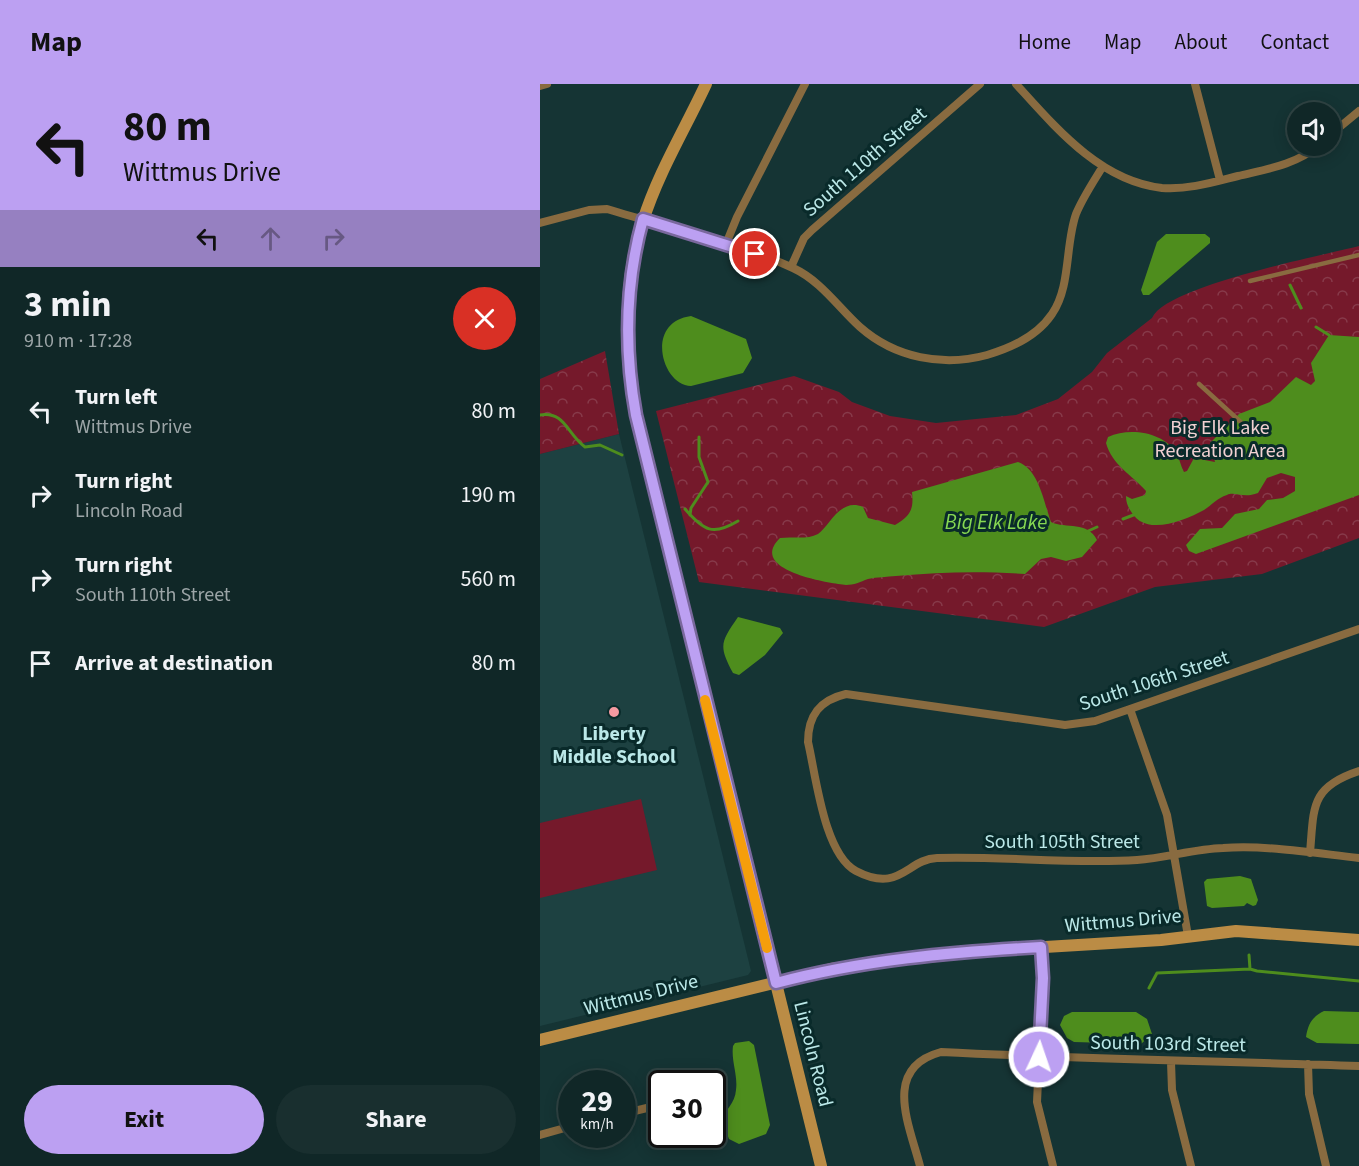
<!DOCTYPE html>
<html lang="en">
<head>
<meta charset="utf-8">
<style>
	:root { --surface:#102727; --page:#192f2f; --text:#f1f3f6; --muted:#9ca5a7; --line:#304444; --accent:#bca0f2 }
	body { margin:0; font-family:"Source Sans 3",sans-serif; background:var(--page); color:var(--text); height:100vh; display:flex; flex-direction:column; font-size:22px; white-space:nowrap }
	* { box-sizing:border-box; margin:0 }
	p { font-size:20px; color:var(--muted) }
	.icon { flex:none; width:33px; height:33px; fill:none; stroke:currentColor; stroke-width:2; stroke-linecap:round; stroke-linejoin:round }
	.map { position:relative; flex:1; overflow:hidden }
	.drawer { display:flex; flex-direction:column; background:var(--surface); width:540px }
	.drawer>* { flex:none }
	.hud { background:#bca0f2; color:#111; overflow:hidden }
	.buttons { position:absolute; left:747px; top:18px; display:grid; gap:12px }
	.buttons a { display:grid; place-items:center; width:54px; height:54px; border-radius:50%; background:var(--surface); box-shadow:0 3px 15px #0003,0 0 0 2px var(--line); font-size:30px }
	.speed { position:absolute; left:18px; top:986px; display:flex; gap:12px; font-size:30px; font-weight:700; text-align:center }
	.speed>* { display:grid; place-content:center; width:78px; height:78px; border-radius:50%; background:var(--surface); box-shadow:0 3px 15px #0003,0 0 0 2px var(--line); line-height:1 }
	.speed small { font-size:15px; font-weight:400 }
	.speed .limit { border:3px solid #111; border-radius:9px; background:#fff; color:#111 }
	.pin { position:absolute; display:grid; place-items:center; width:51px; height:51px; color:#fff; margin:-26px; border:3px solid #fff; border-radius:50%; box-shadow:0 2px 6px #0007 }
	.me { position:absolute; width:66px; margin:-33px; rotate:3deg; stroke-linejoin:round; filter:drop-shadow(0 0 4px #0008) }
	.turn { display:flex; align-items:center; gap:21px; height:126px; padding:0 24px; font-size:27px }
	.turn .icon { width:78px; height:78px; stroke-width:2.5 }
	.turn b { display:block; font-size:42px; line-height:51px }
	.lanes { display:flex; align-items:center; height:57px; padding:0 24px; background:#0003; justify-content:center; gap:30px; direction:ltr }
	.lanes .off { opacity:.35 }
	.round { display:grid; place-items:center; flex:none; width:63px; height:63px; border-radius:32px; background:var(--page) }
	.overview { display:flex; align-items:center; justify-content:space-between; height:102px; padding:0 24px }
	h1 { font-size:36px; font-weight:700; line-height:45px }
	.primary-button { display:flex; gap:12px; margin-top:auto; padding:12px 24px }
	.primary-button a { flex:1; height:69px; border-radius:36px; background:var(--accent); color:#111; font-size:24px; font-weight:700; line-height:69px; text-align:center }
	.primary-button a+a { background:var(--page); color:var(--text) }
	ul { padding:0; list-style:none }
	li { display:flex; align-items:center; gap:18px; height:84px; padding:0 24px }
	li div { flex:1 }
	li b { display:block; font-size:22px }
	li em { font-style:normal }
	header { display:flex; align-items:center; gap:36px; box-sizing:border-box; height:84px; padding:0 30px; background:var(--accent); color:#111 }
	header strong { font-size:28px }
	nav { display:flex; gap:33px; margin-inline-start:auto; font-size:21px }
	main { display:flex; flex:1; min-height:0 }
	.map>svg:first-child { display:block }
</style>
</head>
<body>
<header>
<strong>Map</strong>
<nav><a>Home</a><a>Map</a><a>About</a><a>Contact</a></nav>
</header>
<main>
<section class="drawer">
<div class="hud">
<div class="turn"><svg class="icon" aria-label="left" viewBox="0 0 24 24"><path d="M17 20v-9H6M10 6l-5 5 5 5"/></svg><div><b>80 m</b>Wittmus Drive</div></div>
<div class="lanes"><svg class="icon" aria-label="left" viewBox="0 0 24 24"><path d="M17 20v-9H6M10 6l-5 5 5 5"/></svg><svg class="icon off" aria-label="ahead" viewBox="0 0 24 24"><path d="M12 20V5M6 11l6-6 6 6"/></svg><svg class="icon off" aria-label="right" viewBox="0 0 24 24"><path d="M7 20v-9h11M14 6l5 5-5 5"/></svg></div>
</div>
<div class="overview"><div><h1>3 min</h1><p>910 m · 17:28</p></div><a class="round" style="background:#d93025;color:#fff"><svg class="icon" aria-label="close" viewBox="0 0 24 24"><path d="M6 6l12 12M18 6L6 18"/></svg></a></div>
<ul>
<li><svg class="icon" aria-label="left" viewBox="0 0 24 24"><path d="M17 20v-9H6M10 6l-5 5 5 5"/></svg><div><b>Turn left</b><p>Wittmus Drive</p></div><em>80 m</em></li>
<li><svg class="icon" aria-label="right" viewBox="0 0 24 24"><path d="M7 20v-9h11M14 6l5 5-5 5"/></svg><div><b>Turn right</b><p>Lincoln Road</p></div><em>190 m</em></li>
<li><svg class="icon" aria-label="right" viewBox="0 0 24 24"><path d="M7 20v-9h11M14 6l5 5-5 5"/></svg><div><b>Turn right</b><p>South 110th Street</p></div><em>560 m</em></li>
<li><svg class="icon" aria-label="arrive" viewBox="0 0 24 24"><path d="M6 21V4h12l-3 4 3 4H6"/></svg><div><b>Arrive at destination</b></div><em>80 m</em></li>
</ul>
<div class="primary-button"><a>Exit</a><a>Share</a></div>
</section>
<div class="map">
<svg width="819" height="1082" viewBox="0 0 819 1082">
	<defs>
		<pattern id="park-crowns" width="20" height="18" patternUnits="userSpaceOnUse" patternTransform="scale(1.5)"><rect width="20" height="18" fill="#75192b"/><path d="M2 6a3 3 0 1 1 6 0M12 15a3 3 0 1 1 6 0" fill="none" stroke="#873a4a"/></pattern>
	</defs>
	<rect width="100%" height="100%" fill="#153434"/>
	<path fill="#1d4141" d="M79,350L211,887L208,891L0,942V370Z"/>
	<path fill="url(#park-crowns)" d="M819,162V454L722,490L615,503L504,543L159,498L116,327L254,292L299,308L312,318L350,332L396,339L476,331L518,315L552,288L567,269L612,234C626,202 780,172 819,162Z
		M65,267L79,350L0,370V295Z"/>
	<path fill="#75192b" d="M101,715L117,786L0,814V739Z"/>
	<path fill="#4e8d1d" d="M626,150H665L670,154V159L609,211H603L601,206L617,158Z
		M151,232L206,255L212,274L203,289L151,302C122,302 104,238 151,232Z
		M789,251L819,253V411L656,470L649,467L646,461L660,445L682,444L695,430L719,425L727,416L743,414L755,407V393L741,389L727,394L718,409C703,415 695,407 687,411C677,414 672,421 664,426C644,437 606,452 592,429C588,423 586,419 586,412L592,415L605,411L606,407C592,391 572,381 566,359L568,353C590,343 624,348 637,370C640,376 641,383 644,388L647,387L654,374L675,378L670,359L699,330L730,318L756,293L771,301L775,297L771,279Z
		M478,378C499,385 504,419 511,438C526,445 548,437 557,456L542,473L526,477L511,473L501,475L485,490C441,487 400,488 356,492C347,493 337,493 328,495C320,498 314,501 306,501C287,499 207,486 240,454C252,452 267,456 278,450C289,443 300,413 323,423L328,434L355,441C370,432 374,426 372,408Z
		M198,533L240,544L243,549L225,571L199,591L193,589C178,561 181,558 198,533Z
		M700,792L711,795L718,816L716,821L713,822L707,819L704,822L672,824L667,822L664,798L667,795Z
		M784,927L819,928V960L777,959L766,953C768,940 772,933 784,927Z
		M532,928H596L607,935L612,950L601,960L534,958L527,954L520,941L524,932Z
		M209,957L214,961L230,1041L226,1050L199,1060L189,1055L182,1037C185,1025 195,1020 196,1006C198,991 191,977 193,962L195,959Z"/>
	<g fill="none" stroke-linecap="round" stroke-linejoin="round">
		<path stroke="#4e8d1d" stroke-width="3" d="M750,201L761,224
			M776,243L789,251
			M0,331C25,327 27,350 45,363L60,361L82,371
			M145,425C164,447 173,452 198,437
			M150,431L151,424L168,398L159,373V353
			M583,435L596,430
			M546,448L557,443
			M709,871L710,885L717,887L819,897
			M609,904L617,889L710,885"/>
		<path stroke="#896b40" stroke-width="4.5" d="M710,197L819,171
			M659,300L704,341"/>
		<path stroke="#896b40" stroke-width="8" d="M476,0C516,44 560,97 622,104C648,106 674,98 698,92C727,85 755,81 778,62
			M655,0L680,96
			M0,2L7,0
			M790,51L819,27
			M0,139L49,126L67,125C128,144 194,157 253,184C281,197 298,223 320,243C355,274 403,283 447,271C471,264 498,251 512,230C531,203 525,161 536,130C543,113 554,97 563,82
			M186,160L197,133L265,0
			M251,183L264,154L272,146L440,0
			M819,545L590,625L555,637L525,641L306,610C280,616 268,631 268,658C276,692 284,770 316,787C360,810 367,775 397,774C463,772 530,780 597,776C626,774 654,765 683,764C728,761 774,769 819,774
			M590,625L627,731L648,852
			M770,769C774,723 770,703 819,687
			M501,863L503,894L497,1018L513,1082
			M631,978L632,1006L651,1082
			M768,980L769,1010L786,1082
			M82,1030L111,1023
			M0,1051L32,1042
			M380,1082C369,1040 342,984 401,968C540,975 679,977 819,982"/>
		<path stroke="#bb8c45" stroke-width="12" d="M166,0C145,45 118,89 103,137C82,199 85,267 96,331L281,1082
			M0,956L291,885L347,877L454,866L621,856L696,847L819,856"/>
	</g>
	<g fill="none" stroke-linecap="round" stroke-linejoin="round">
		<defs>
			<path id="route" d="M215,170L103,135C85,200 84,265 96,331L236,899C322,876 412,868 501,863L503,894L499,973"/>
		</defs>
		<use href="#route" stroke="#7a689d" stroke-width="15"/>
		<use href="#route" stroke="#bca0f2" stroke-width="10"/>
		<path stroke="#f59e0b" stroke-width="10" d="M165,616L227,864"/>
	</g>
	<circle fill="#f49aa1" stroke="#092a2a" stroke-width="2" cx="74" cy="628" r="6"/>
	<g text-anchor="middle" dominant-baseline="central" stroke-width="6" stroke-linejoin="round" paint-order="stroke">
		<g font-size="20" fill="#bbe8e8" stroke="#092a2a">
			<text transform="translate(325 78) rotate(-41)">South 110th Street</text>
			<text transform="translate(614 597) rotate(-18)">South 106th Street</text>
			<text x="522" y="758">South 105th Street</text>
			<text transform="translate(583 837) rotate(-5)">Wittmus Drive</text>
			<text transform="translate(101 911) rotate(-14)">Wittmus Drive</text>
			<text transform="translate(628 960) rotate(1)">South 103rd Street</text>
			<text transform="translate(273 970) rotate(76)">Lincoln Road</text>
		</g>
		<g font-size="20" fill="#f2d1d2" stroke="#092a2a">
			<text x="680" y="344">Big Elk Lake<tspan x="680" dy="23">Recreation Area</tspan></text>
		</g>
		<g font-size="20" font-weight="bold" fill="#bbe8e8" stroke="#092a2a">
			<text x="74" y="650">Liberty<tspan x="74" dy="23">Middle School</tspan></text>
		</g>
		<g font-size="21" font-style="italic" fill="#86d852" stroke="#092a2a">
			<text x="456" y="438">Big Elk Lake</text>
		</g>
	</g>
</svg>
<div class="buttons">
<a><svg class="icon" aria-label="sound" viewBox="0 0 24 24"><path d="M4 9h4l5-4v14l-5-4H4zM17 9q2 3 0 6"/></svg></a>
</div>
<div class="speed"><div>29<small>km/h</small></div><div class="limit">30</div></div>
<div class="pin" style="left:215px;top:170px;background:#d93025"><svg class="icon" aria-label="arrive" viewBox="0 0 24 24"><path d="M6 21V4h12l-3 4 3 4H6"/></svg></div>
<svg class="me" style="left:499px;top:973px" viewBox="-20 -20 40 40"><circle r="17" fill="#bca0f2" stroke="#fff" stroke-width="3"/><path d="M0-11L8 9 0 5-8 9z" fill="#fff"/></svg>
</div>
</main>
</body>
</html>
